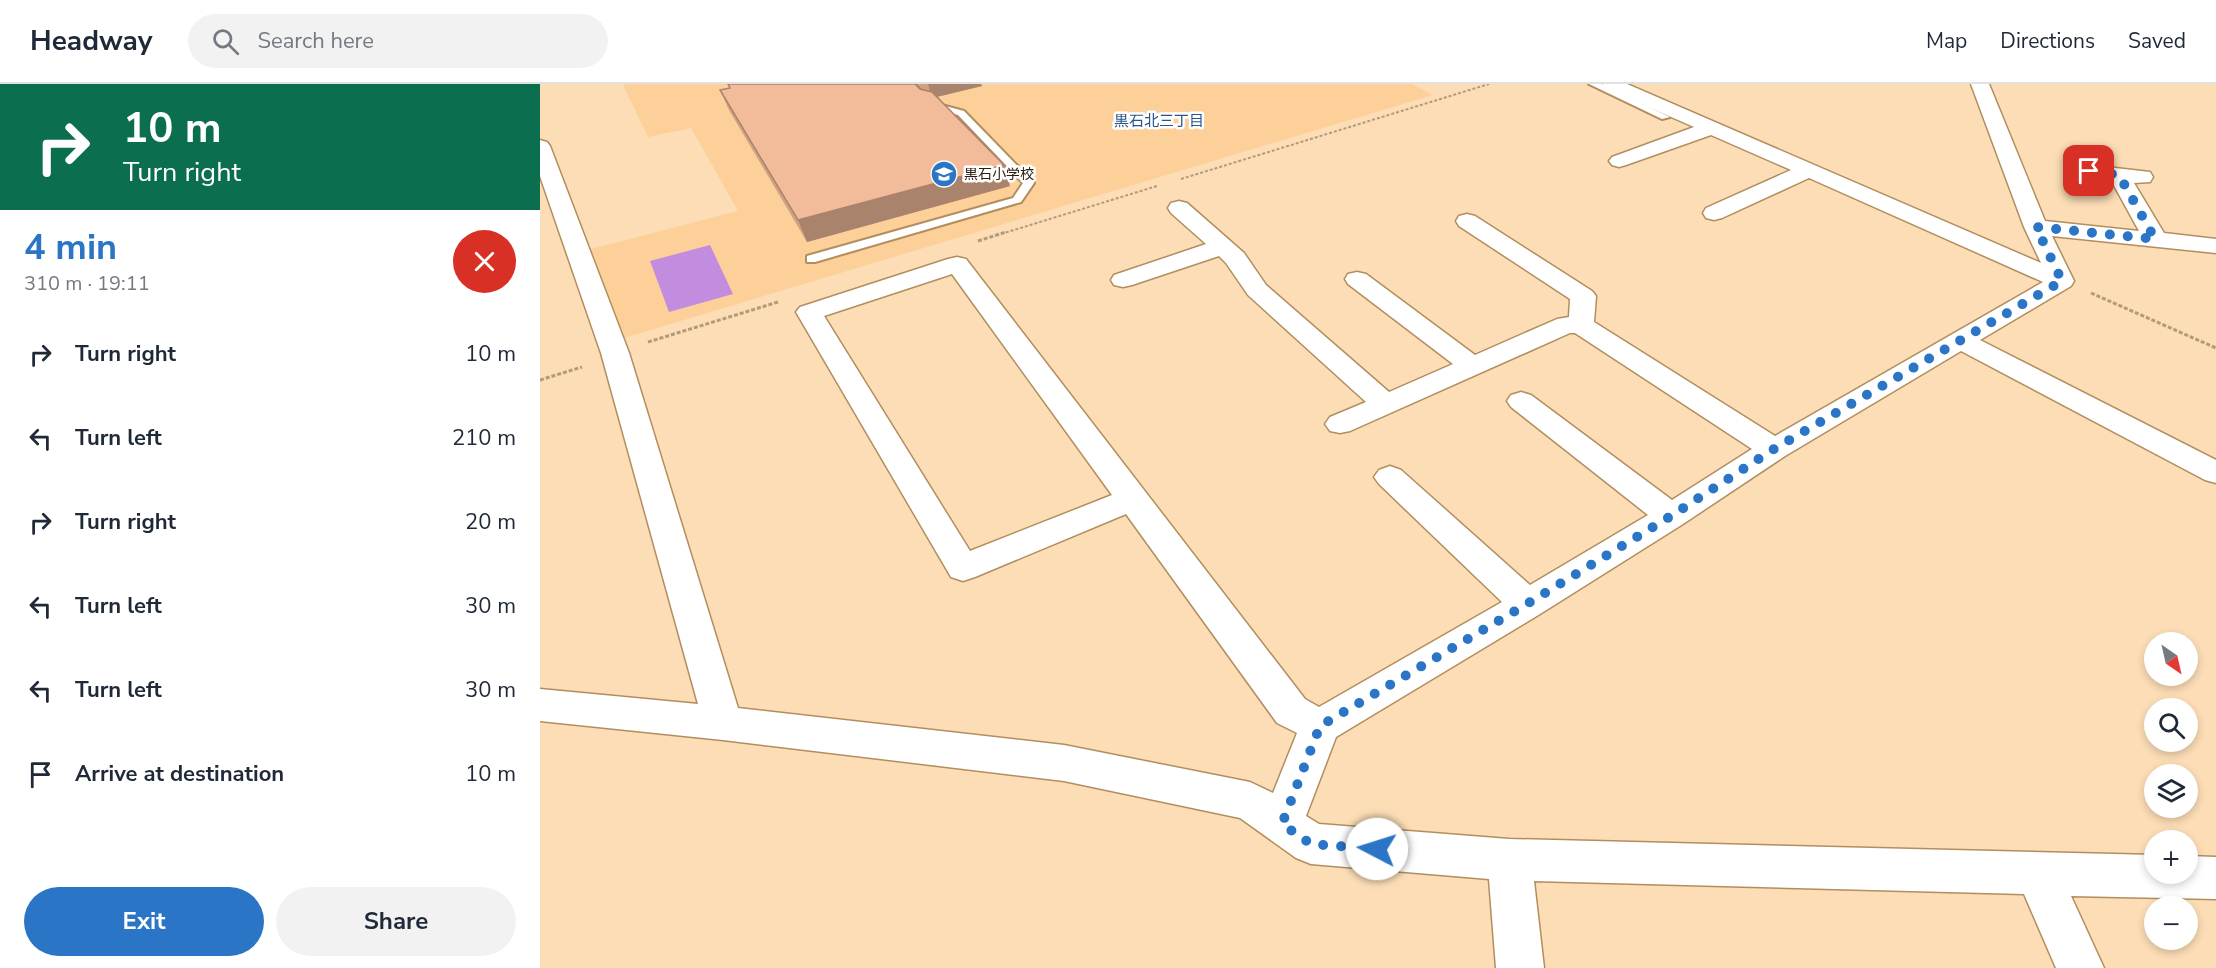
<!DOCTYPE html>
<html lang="en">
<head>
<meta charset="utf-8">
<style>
	:root { --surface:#fff; --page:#f2f2f3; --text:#1f2937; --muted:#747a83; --line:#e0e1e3; --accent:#2a75c5 }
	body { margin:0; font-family:"Nunito Sans","Noto Sans JP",sans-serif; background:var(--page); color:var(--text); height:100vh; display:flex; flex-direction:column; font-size:22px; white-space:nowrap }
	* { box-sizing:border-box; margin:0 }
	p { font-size:20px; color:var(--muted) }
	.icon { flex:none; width:33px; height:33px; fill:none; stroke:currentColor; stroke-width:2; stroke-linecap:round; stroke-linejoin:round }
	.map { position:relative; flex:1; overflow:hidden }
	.sheet { display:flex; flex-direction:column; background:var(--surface); width:540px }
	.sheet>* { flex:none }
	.top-card { background:#0b6e4f; color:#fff; overflow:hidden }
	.needle { width:39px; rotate:146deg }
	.controls { position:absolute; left:1604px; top:548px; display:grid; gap:12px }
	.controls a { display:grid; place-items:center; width:54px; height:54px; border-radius:50%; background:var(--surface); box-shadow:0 3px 9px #0003; font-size:30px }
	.pin { position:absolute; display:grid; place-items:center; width:51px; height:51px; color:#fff; margin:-26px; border-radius:12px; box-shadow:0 3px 9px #0006 }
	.me { position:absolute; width:66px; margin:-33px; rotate:275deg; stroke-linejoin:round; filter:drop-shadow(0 0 4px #0008) }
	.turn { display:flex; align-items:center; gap:21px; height:126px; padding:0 24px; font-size:27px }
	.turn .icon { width:78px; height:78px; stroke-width:2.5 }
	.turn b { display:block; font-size:42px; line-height:51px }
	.round { display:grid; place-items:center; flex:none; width:63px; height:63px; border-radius:32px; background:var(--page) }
	.summary { display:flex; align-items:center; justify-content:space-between; height:102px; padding:0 24px }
	h1 { font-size:36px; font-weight:700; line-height:45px; color:var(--accent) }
	.action { display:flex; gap:12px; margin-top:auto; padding:12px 24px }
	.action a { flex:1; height:69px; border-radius:36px; background:var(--accent); color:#fff; font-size:24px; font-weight:700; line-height:69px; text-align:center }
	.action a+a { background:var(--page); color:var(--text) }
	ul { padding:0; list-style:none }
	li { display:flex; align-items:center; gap:18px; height:84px; padding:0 24px }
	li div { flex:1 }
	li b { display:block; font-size:22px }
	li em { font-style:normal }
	header { display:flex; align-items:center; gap:36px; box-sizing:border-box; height:84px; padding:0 30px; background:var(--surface); border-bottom:2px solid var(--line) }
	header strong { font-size:28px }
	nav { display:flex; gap:33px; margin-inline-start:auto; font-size:21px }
	.search { width:420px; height:54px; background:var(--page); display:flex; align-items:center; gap:15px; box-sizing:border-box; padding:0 21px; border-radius:33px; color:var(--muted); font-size:22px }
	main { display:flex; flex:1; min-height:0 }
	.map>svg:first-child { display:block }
</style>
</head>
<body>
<header>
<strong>Headway</strong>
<div class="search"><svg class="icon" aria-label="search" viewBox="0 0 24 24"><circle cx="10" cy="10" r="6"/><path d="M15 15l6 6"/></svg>Search here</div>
<nav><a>Map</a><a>Directions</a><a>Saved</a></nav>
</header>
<main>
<section class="sheet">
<div class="top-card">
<div class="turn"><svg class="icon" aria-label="right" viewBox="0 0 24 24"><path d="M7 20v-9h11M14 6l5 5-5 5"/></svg><div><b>10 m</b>Turn right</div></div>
</div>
<div class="summary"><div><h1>4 min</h1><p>310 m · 19:11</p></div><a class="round" style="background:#d93025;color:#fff"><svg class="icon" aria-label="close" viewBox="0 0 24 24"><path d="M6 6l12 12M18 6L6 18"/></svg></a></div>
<ul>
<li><svg class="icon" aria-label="right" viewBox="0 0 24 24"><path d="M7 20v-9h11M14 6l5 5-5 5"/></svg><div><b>Turn right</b></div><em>10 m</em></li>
<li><svg class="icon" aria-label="left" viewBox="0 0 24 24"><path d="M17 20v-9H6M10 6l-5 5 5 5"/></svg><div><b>Turn left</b></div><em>210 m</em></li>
<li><svg class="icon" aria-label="right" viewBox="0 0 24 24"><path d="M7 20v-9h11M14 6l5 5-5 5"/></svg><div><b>Turn right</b></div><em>20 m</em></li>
<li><svg class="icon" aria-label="left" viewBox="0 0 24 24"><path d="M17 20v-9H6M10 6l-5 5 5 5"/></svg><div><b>Turn left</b></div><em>30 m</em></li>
<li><svg class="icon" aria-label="left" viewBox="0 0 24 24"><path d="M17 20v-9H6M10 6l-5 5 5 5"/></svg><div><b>Turn left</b></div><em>30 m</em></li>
<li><svg class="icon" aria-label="arrive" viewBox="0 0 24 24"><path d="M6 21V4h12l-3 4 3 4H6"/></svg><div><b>Arrive at destination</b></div><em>10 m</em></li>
</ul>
<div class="action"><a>Exit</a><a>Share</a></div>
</section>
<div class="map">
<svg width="1676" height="884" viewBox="0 0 1676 884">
	<rect width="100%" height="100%" fill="#fcddb6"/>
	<path fill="#fcd098" d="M85,0H872L893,11L84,254L51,165L198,127L151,44L108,53L83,1Z"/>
	<path fill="#c28cdf" d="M170,161L193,210L129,228L110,177Z"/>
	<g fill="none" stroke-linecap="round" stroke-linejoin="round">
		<defs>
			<path id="lane" d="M365,0H375L394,19L424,27L494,99L481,118L275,178H267V172L473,114L483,99L418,31L388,23Z
				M1049,0H1061L1130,33L1122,35Z"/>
			<path id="street" d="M1062,0H1087L1501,179L1484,143L1431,0H1449L1505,137L1599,147L1571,96L1541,92L1538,87L1541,82L1549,81L1610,88L1613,93L1610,98L1594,99L1624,149L1676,155V169L1512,152L1534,197L1531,202L1440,256L1676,376V399L1665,396L1421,267L1245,372L1143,440L1000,530L796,653L766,732L779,740L969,755L1614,771V789H1647V772L1676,773V815L1531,812L1564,884H1516L1484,810L994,797L1004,884H956L949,795L771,780L756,774L700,734L524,697L183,656L0,637V605L158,620L61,269L0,92V56L7,58L10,62L89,269L198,624L524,661L710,698L733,709L757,649L737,639L586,430L435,493L423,497L411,493L256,228L260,223L408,175L417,173L426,175L765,615L779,623L962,518L839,400L834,393L839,386L850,382L861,386L990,501L1108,431L971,323L967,317L971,311L981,308L991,311L1132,416L1212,365L1035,249H1030L810,347L800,349L790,347L785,340L790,333L826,318L708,211L686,179L679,172L592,201L583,203L574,201L571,196L574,191L666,160L631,129L628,124L631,119L639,117L647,119L704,169L726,201L849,308L913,280L808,200L805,195L808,190L817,188L826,190L935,271L1017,235L1029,233L1030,215L919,142L916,137L919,132L927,130L935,132L1052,207L1056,212L1054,238L1235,352L1503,198L1269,94L1182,134L1174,136L1166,134L1163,129L1166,124L1251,86L1171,51L1086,81L1079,83L1072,81L1069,77L1072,73L1154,43L1065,4ZM412,190L572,411L430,467L284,232Z"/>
		</defs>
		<use href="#lane" stroke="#b28e5e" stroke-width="4"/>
		<use href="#street" stroke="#b28e5e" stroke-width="3"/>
		<path stroke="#b39a7a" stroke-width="2" stroke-dasharray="3 2" stroke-linecap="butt" d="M641,95L949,0
			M461,150L617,102"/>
		<path stroke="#b39a7a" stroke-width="3" stroke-dasharray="4 2" stroke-linecap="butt" d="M438,157L466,148
			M1551,209L1676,264
			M108,258L238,218
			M0,296L42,283"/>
		<use href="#lane" fill="#fff" fill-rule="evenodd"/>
		<use href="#street" fill="#fff" fill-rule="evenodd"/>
	</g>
	<path fill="#d0a184" d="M378,0H441L442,2L397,13L470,102L267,158L189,26L180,6L190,4L380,5L384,6Z"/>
	<path fill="#a9836c" d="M388,0H441L442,2L392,14Z
		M464,81L470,102L267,158L258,136Z"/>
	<path fill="#f2bb9a" stroke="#a9836c" stroke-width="1.5" d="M188,0H375L380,5L392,8L464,81L258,136L180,6L190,4Z"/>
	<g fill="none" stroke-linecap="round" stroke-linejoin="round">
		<path stroke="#2a75c5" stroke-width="10" stroke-dasharray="0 18" d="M837,765L771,760L742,740L780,642L987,520L1131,432L1234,365L1522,197L1496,143L1615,155L1579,91L1549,87"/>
	</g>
	<defs>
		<symbol id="school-disc" viewBox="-11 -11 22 22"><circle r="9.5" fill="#2a75c5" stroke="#fff"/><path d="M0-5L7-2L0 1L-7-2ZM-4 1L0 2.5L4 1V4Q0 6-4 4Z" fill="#fff"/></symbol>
	</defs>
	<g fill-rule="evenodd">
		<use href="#school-disc" x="389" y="75" width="30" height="30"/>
	</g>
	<g text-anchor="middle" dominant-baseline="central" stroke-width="5" stroke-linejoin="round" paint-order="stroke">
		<g font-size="14" fill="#2f200d" stroke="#fff" text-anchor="start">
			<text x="424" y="90">黒石小学校</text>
		</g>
		<g font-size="15" fill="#27568a" stroke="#fff">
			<text x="619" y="37">黒石北三丁目</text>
		</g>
	</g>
</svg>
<div class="controls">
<a><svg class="needle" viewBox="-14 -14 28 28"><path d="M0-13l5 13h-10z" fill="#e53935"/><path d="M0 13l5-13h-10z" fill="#747a83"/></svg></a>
<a><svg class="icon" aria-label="search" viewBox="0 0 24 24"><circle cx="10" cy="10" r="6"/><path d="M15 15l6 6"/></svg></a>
<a><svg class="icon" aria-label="layers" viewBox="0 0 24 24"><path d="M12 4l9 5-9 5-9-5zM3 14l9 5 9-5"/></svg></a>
<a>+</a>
<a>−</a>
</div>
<div class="pin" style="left:1549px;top:87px;background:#d93025"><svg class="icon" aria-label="arrive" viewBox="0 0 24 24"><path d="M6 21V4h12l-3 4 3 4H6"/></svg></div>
<svg class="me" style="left:837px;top:765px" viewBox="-20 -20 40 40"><circle r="19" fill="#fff"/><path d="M0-13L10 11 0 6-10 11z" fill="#2a75c5"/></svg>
</div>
</main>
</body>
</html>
